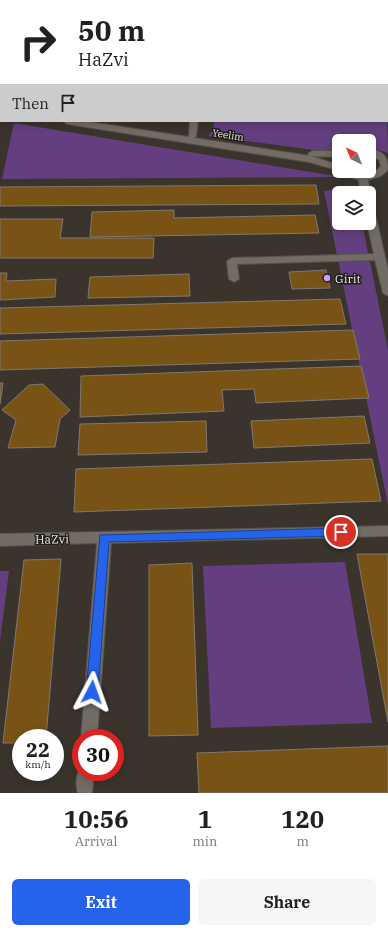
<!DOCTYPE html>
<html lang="en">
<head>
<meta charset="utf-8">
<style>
	:root { --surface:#fff; --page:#f6f6f6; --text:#202124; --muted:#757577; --accent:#2563eb }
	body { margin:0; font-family:"IBM Plex Serif",serif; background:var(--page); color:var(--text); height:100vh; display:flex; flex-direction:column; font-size:15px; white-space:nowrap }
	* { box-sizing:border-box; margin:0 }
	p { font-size:13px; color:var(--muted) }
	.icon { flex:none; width:22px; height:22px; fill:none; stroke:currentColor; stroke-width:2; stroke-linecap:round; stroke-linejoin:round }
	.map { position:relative; height:793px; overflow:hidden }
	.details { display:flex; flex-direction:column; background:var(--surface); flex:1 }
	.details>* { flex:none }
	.top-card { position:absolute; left:0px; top:0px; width:388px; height:122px; box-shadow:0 2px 10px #0003; background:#fff; color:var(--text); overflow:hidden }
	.needle { width:26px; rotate:317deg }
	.buttons { position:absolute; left:332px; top:134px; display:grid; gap:8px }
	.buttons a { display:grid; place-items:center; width:44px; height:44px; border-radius:6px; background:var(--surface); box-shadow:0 2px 10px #0003; font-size:20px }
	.speed { position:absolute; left:12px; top:729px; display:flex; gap:8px; font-size:20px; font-weight:700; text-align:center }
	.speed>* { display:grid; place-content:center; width:52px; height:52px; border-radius:50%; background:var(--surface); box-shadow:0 2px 10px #0003; line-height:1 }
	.speed small { font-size:10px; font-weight:400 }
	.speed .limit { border:6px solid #d22; background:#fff; color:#111 }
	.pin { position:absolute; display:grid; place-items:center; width:34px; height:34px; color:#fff; margin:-17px; border:2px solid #fff; border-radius:50%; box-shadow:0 1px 4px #0007 }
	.me { position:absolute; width:44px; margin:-22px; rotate:4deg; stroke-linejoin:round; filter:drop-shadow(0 0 3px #0008) }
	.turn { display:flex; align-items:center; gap:14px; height:84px; padding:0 12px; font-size:18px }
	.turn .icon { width:52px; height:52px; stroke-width:2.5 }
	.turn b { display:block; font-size:28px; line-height:34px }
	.then { display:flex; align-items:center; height:38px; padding:0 12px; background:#0003; gap:8px; font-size:15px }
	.eta { display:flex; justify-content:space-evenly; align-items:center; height:68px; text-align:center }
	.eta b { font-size:24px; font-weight:800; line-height:28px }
	.cta { display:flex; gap:8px; margin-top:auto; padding:8px 12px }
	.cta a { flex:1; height:46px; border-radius:6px; background:var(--accent); color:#fff; font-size:16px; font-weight:800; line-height:46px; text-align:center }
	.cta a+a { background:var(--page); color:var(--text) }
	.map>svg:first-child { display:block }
</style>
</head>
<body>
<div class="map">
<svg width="388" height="793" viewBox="0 0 388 793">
	<rect width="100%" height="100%" fill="#3a342d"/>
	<path fill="#643f7f" d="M129,0H297V1H129Z
		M387,115L388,153L369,147V141H339V147L329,152L208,136L213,130L214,121H387Z
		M14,123L341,177L2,179Z
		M354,187L355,193H339V223H362L388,350V505L324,191Z
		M345,562L372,723L211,728L203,566Z
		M0,571H9L0,641Z"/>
	<path fill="#795316" stroke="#7f7971" d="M351,0H388V22L387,1Z
		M316,185L319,204L0,206V187Z
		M174,210V218L315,215L319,233L90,237L92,212Z
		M0,219H63L60,238H154L153,258H0Z
		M326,270L330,288L292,289L289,272Z
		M0,273H7L6,281L56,279L55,297L0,300Z
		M189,274L190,296L88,298L90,277Z
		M340,299L346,324L0,334V308Z
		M353,330L360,359L0,370V341Z
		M361,366L369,398L256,403L254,389L222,390L224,411L80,417L81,376Z
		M0,383H3L0,404Z
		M43,384L70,410L60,419L55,447L8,448L16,420L2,410L29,385Z
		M364,416L370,443L254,448L251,421Z
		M206,421L207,452L78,455L80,424Z
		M372,459L381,501L74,512L76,469Z
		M357,554H388V722Z
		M61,559L46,738H21V743H3L24,560Z
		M192,563L198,735L149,736V565Z
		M388,746V793H199L197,753Z"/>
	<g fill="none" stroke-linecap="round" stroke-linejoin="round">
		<defs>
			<path id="minor" d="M0,4H1V8H0Z
				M0,102H1V108H0Z
				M63,121H83L189,137L190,121H198L196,136L194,138L310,156L339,165V171C354,171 370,180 381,166L379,160L369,154V148C383,152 388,155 388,170L381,176L368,180L370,193L369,194L360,193L359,180L338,173L337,170L309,162L67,124Z
				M312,151H339V157L309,156L308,154Z
				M369,206L374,209L388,270V296L383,293L375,260L237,264L239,279L234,282L229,279L227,261L232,258L374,254L367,223H369Z
				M388,526V536L111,543L97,738H81L97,543L0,546V534Z
				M80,766L81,772H94L92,793H78C75,785 77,774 80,766Z"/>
		</defs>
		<use href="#minor" stroke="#56514b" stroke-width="2"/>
		<use href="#minor" fill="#726c64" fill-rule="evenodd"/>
	</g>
	<path fill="#2563eb" stroke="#184099" d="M341,528L346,532L341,536L109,542L98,692L96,696L92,697L88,696L86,692L100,535Z"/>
	<circle fill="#d39cfc" stroke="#1f1c19" stroke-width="1.5" cx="327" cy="278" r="4"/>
	<g text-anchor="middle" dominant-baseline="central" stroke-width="3" stroke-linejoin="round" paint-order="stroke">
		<g font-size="10" fill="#ece8e4" stroke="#1f1c19">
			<text transform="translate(228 135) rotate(9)">Yeelim</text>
		</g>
		<g font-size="12" fill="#ece8e4" stroke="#1f1c19" text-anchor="start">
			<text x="335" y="278">Girit</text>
		</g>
		<g font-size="12" fill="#ece8e4" stroke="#1f1c19">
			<text transform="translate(52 539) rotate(-1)">HaZvi</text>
		</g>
	</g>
</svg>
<div class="buttons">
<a><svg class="needle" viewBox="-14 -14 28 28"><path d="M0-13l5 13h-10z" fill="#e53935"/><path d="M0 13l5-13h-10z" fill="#757577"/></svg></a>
<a><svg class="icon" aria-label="layers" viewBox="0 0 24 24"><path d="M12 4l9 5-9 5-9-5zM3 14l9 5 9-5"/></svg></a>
</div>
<div class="speed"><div>22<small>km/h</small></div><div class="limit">30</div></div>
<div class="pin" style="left:341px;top:532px;background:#d93025"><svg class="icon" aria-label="arrive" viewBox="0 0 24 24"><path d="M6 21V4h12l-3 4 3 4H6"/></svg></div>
<svg class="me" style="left:92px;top:692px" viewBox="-20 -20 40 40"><path d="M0-17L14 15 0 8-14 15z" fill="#2563eb" stroke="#fff" stroke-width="4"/></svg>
<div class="top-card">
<div class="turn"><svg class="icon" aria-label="right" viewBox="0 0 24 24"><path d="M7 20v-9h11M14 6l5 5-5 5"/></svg><div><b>50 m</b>HaZvi</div></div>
<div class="then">Then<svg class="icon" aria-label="arrive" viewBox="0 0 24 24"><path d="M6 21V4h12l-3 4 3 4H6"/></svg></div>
</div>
</div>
<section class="details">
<div class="eta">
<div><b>10:56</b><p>Arrival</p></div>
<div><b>1</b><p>min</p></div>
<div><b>120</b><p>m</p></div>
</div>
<div class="cta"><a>Exit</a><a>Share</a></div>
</section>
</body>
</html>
